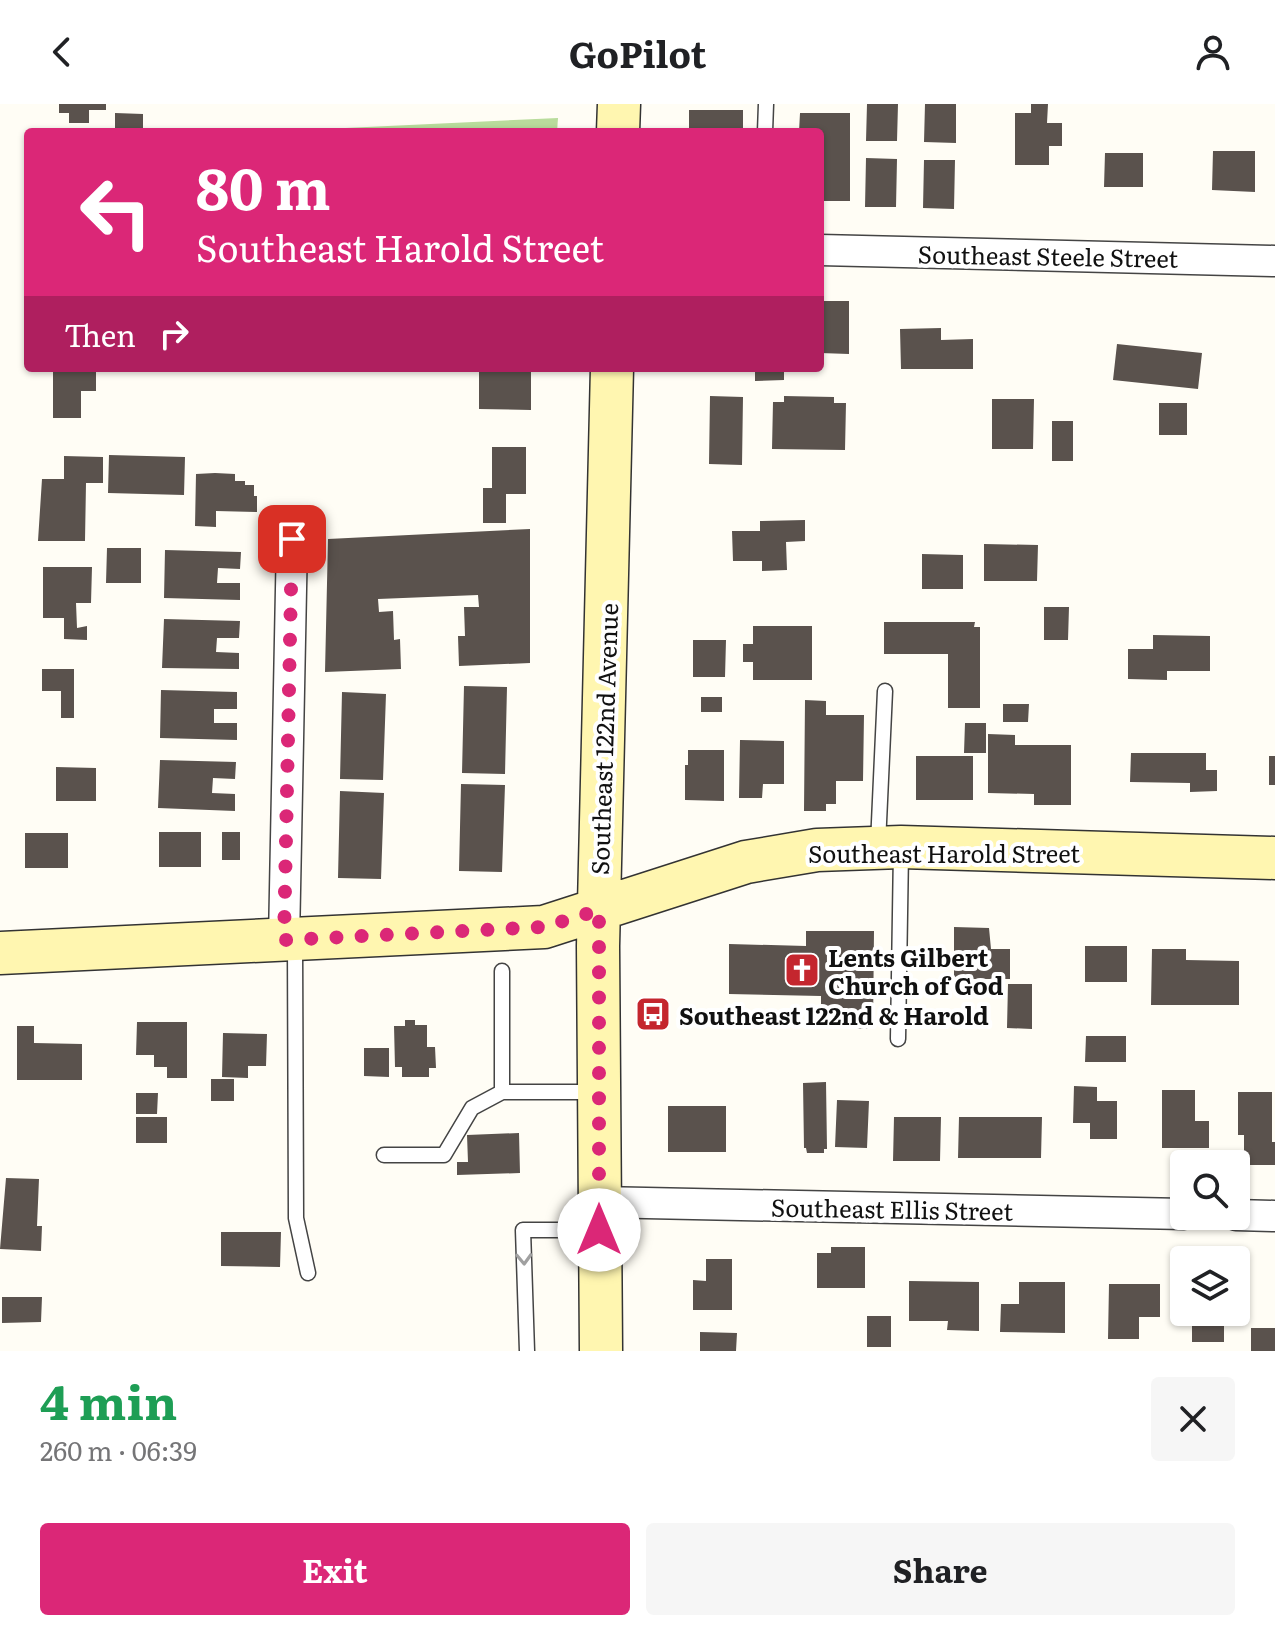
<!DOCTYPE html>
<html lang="en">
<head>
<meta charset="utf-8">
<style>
	:root { --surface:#fff; --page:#f6f6f6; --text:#202124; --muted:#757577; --accent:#db2777 }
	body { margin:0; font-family:Literata,serif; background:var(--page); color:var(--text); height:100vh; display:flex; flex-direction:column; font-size:30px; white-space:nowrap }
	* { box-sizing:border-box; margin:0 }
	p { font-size:26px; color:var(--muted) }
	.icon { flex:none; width:44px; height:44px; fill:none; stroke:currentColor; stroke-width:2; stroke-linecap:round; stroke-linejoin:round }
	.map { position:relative; height:1247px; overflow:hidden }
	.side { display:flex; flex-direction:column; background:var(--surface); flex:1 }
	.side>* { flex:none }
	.top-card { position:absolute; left:24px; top:24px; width:800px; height:244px; border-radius:8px; box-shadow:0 2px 6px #0004; background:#db2777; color:#fff; overflow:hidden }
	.controls { position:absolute; left:1170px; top:1046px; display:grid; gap:16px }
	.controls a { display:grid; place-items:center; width:80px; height:80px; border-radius:8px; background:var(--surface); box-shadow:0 2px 6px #0004; font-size:40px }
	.pin { position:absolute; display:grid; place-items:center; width:68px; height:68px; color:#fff; margin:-34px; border-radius:16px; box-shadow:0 4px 12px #0006 }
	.me { position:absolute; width:88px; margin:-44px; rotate:0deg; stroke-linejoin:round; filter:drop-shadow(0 0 6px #0008) }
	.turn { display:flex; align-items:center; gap:28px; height:168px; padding:0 40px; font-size:36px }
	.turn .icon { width:104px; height:104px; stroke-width:2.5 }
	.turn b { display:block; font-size:56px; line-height:68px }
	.then { display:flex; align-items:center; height:76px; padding:0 40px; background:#0003; gap:16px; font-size:30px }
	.round { display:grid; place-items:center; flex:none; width:84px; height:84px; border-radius:8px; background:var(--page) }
	.summary { display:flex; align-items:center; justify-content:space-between; height:136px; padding:0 40px }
	h1 { font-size:48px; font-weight:700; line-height:60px; color:#1e9e55 }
	.button { display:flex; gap:16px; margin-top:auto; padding:16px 40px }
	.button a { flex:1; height:92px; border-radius:8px; background:var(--accent); color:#fff; font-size:32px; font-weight:700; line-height:92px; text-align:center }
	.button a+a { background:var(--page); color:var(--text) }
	header { display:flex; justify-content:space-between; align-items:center; height:104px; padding:0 40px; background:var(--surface); font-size:36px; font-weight:700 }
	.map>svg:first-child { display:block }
</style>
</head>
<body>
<header><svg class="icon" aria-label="back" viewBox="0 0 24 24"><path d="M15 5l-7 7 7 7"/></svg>GoPilot<svg class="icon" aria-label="person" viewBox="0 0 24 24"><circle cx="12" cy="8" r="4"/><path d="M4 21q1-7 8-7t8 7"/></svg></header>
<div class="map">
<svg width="1275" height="1247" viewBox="0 0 1275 1247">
	<rect width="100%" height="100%" fill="#fffdf5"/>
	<path fill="#b9dc9c" d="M558,14L557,28H303V26Z"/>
	<path fill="#5a524d" d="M59,0H106V6H89V19H69V9H59Z
		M867,0H898L897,37H866Z
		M925,0H956V39L924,38Z
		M1031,0H1048L1047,19H1062V42H1049V61H1015V9H1031Z
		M689,6H743V28H689Z
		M115,9L143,10V28H115Z
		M800,9H850V97H820V28H799Z
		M1213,47H1255V88L1212,86Z
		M1105,49H1143V83H1104Z
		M866,54L897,55L896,103H865Z
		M924,56H955L954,105L923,104Z
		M820,197H849V250L820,249Z
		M941,224V236L973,235V265H901L900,225Z
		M1117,240L1202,249L1198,285L1113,276Z
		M53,264H96V287H81V314H53Z
		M479,264H531V306L479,305Z
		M755,264H784V276L755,277Z
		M710,292L743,293L742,361L709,360Z
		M784,292L834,293V299H846L845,346L772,345L773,298H784Z
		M992,295H1034L1033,345H992Z
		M1159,299H1187V331H1159Z
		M1052,317H1073V357H1052Z
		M492,343H526V390H506V419H483V384H492Z
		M109,351L185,353L184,391L108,389Z
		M64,352L103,353V379H86L85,437H38L42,375H64Z
		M215,369L235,370V377H245V381H254V392H257V408L216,407V423L195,422L196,370Z
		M805,416V437L786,438L787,466L762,467V457H733L732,427H760V417Z
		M530,425V559L459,562L458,532H465L464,503H479L478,491L378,495L379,508L393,507L394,536L400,535L401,565L325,568L328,435Z
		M984,440L1038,441L1037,477H984Z
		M107,444H141V479H106Z
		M165,446L241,448L240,465L218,464L217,479H240V496L164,494Z
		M922,450L963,451V485H922Z
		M43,463H92L91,499H76L77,524L87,522V536L64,535V514H43Z
		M1044,503H1069L1068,536H1044Z
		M164,515L240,517L239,534H217L216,548L239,549V565L162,564Z
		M884,518H975L974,523H980V604H948V550H884Z
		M753,522H812V576H753V558H743V540H753Z
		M1153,531L1210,532V567H1167V576L1128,575V545H1153Z
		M693,536H726L725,573H693Z
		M42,565H74V614H61V587H42Z
		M464,582L507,583L505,670L462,669Z
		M161,586L237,588V605H214V619H237V636L160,634Z
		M342,588L386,590L383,676L340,675Z
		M701,593H722V608H701Z
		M805,596L826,597V611H864L863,677H836V700H826V707H804Z
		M1003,600H1029L1028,618H1003Z
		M965,619H986V649H964Z
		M988,630L1015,631V641H1071V701H1034V690L988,689Z
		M740,636L784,637V680H763L762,694H739Z
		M688,646H724V697L685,696V661H688Z
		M1131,649H1206V666H1217V687L1190,688V679L1130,678Z
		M916,652H973V696H916Z
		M1269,652H1275V681H1269Z
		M160,656L236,658L235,675L213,674L212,689L235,690V707L158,704Z
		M56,663L96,664V697H56Z
		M461,680L505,681L502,768L459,767Z
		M340,687L384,689L381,775L338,774Z
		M159,728H201V763H159Z
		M222,728H240V756H222Z
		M25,729H68V764H25Z
		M954,823L989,824L991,845H1010V875H954Z
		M806,827H874L873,925H821V892L729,890V840L806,842Z
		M1085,842H1127V878H1085Z
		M1152,845H1186V856L1239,857V901H1151Z
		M1008,880H1032V925L1007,924Z
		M405,916H415V921H427V943H435L436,964H429V973H402V963H395L394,922H405Z
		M137,918H187V974H167V963H154V951H136Z
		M17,922H34V939L82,940V976H17Z
		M223,929L267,930L266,962H248V974L222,973Z
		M1086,932H1126V958H1085Z
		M364,944H389V973L364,972Z
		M211,975H234V997H211Z
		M826,978L827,1045H824V1049H807L806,1044H804L803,979Z
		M1074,982L1097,983V997H1117V1035H1090V1019H1073Z
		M1162,986H1195V1017H1209V1044H1162Z
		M1238,988H1272V1038H1275V1061H1244V1031H1238Z
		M136,989H158L157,1010H136Z
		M837,996L869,997L867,1044L835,1043Z
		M668,1002H726V1048H668Z
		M136,1013H167V1039H136Z
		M894,1013H941L940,1057H893Z
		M959,1013H1042L1041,1054H958Z
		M519,1029L520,1069L457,1071V1058H468L467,1031Z
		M6,1074L39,1075L37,1122H42L41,1147L0,1145Z
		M221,1128H281L280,1163L221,1162Z
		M831,1143H865V1184H817V1149H831Z
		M706,1155H732V1206H693V1176L706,1177Z
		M909,1177L979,1178V1227L947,1226L948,1217H909Z
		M1019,1178H1065V1229L1000,1228L1001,1200H1019Z
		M1109,1180H1160V1213H1139V1235H1108Z
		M2,1193H42L41,1218L2,1219Z
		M1192,1208H1238V1220H1224V1238H1192Z
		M867,1212H891V1243H867Z
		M1251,1224H1275V1247H1251Z
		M700,1228L737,1229L736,1247H700Z"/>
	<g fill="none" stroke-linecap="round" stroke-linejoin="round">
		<defs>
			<path id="lane" d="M765,28L766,0
				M878,740L885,587
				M295,840L296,1114L308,1169
				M502,867V988H596
				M898,935L901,747
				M384,1051H444L472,1004L502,988
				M527,1247L523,1126H595"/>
			<path id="street" d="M820,146L1275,157
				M284,836L292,435
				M599,1098L1184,1110
				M1236,1111L1275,1112"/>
			<path id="secondary" d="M618,28L619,0
				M0,849L544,823L746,758L817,746L901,743L1275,754
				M601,1247L598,842L612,264"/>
		</defs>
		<use href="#lane" stroke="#444" stroke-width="17"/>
		<use href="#street" stroke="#444" stroke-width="33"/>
		<use href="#secondary" stroke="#333" stroke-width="45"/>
		<use href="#lane" stroke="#fff" stroke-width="14"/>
		<use href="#street" stroke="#fff" stroke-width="30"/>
		<use href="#secondary" stroke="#fff6b0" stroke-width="42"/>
	</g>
	<defs><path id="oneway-chevron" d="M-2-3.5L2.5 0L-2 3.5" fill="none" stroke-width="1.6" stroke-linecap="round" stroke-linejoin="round" transform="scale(2)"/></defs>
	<use stroke="#a0a0a0" href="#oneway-chevron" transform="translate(524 1155) rotate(88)"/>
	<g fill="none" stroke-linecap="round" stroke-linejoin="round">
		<path stroke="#db2777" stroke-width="14" stroke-dasharray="0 25.2" d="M292,435L284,836L544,823L599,806V1126"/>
	</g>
	<defs>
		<symbol id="church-square" viewBox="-11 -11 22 22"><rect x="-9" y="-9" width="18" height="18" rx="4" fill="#c4262e" stroke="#fff"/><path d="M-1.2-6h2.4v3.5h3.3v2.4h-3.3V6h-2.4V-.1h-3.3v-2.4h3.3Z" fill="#fff"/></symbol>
		<symbol id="bus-square" viewBox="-11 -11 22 22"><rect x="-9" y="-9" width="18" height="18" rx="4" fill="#c4262e" stroke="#fff"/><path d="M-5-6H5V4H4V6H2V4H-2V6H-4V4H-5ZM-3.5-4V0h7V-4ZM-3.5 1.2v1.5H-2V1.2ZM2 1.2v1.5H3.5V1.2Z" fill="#fff"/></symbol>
	</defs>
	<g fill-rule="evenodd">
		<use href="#church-square" x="782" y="846" width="40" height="40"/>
		<use href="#bus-square" x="633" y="890" width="40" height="40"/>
	</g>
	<g text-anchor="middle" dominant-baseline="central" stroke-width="8" stroke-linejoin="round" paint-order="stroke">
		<g font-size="24" fill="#111" stroke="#fff">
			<text transform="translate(1048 151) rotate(1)">Southeast Steele Street</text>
			<text transform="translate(603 635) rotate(-88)">Southeast 122nd Avenue</text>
			<text x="944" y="748">Southeast Harold Street</text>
			<text transform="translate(892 1104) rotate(1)">Southeast Ellis Street</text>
		</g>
		<g font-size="24" font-weight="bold" fill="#111" stroke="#fff" text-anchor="start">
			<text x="828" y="852">Lents Gilbert<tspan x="828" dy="28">Church of God</tspan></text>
			<text x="679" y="910">Southeast 122nd &amp; Harold</text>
		</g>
	</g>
</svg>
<div class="controls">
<a><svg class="icon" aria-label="search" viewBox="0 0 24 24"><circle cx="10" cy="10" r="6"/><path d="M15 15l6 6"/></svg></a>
<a><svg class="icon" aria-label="layers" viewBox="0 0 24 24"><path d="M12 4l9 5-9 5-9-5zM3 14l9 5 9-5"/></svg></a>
</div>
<div class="pin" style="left:292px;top:435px;background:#d93025"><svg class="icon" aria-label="arrive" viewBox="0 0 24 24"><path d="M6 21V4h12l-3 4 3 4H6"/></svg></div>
<svg class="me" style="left:599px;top:1126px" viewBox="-20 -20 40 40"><circle r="19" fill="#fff"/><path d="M0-13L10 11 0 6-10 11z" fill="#db2777"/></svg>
<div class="top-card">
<div class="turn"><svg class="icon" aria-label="left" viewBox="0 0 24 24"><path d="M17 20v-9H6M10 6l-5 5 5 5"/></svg><div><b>80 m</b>Southeast Harold Street</div></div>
<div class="then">Then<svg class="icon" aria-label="right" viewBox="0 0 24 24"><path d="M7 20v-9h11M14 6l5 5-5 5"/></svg></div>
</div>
</div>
<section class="side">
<div class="summary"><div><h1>4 min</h1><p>260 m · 06:39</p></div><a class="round"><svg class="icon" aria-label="close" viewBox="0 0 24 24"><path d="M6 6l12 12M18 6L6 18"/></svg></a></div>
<div class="button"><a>Exit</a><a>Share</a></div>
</section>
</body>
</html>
